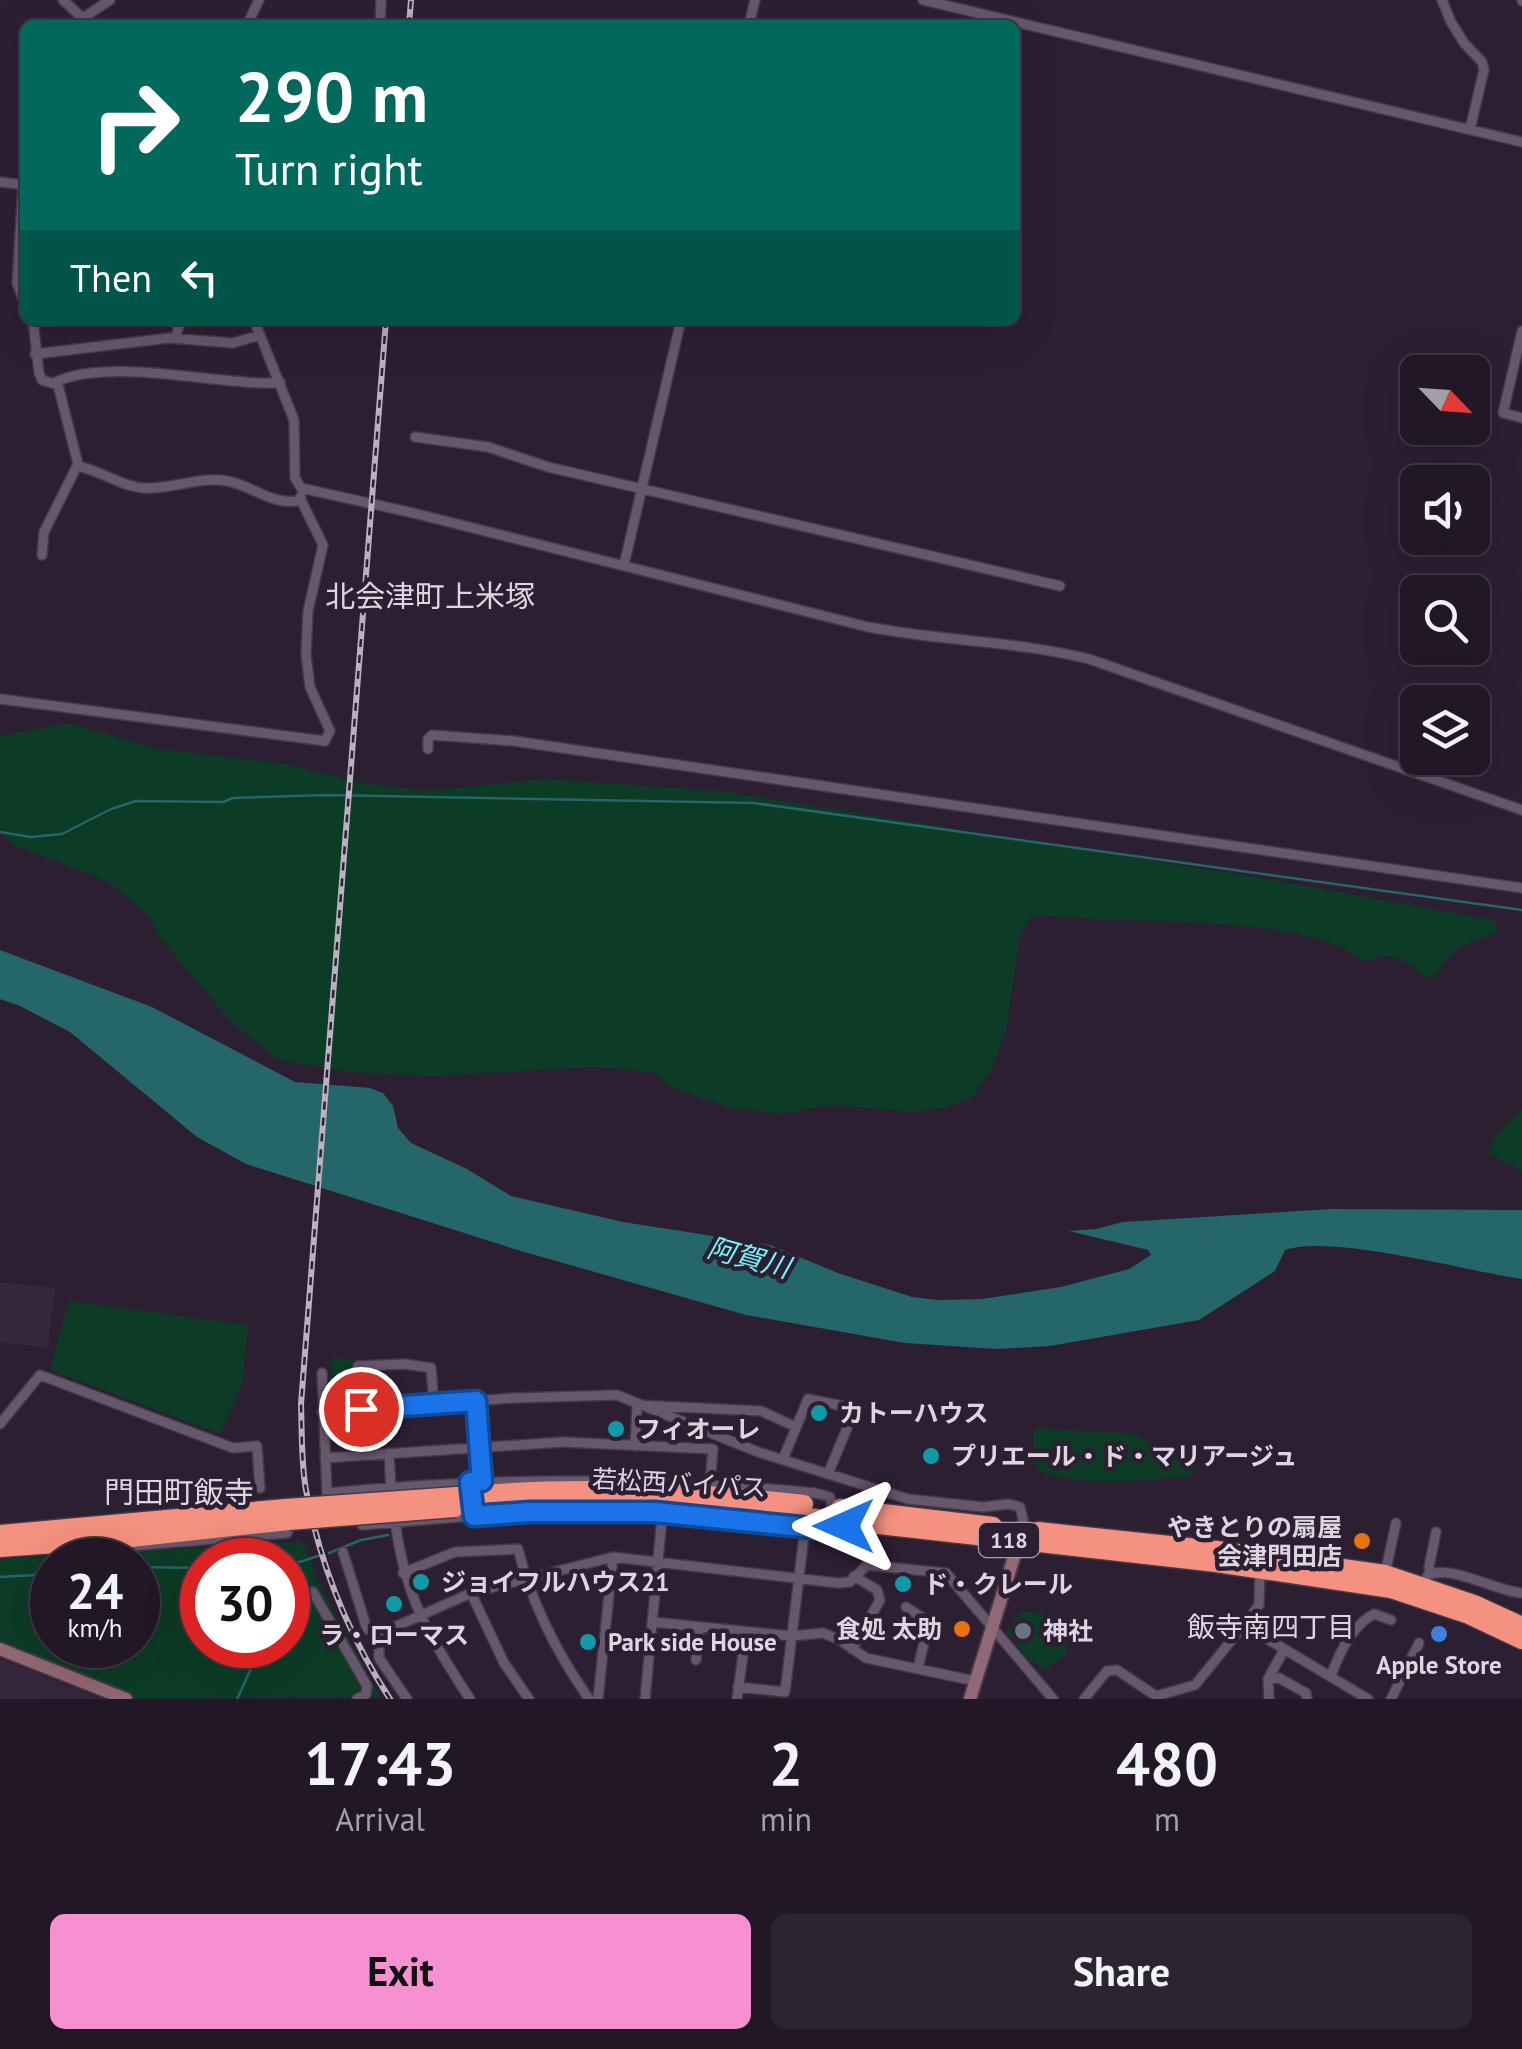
<!DOCTYPE html>
<html lang="en">
<head>
<meta charset="utf-8">
<style>
	:root { --surface:#211726; --page:#2d2432; --text:#f1f3f6; --muted:#a29fa7; --line:#3e3643; --accent:#f690d0 }
	body { margin:0; font-family:"PT Sans","Noto Sans JP",sans-serif; background:var(--page); color:var(--text); height:100vh; display:flex; flex-direction:column; font-size:38px; white-space:nowrap }
	* { box-sizing:border-box; margin:0 }
	p { font-size:32px; color:var(--muted) }
	.icon { flex:none; width:55px; height:55px; fill:none; stroke:currentColor; stroke-width:2; stroke-linecap:round; stroke-linejoin:round }
	.map { position:relative; height:1699px; overflow:hidden }
	.side { display:flex; flex-direction:column; background:var(--surface); flex:1 }
	.side>* { flex:none }
	.hud { position:absolute; left:20px; top:20px; width:1000px; height:305px; border-radius:15px; box-shadow:0 10px 40px #0002,0 0 0 2px var(--line); background:#00695c; color:#fff; overflow:hidden }
	.needle { width:65px; rotate:115deg }
	.tools { position:absolute; left:1400px; top:355px; display:grid; gap:20px }
	.tools a { display:grid; place-items:center; width:90px; height:90px; border-radius:15px; background:var(--surface); box-shadow:0 10px 40px #0002,0 0 0 2px var(--line); font-size:50px }
	.speed { position:absolute; left:30px; top:1538px; display:flex; gap:20px; font-size:50px; font-weight:700; text-align:center }
	.speed>* { display:grid; place-content:center; width:130px; height:130px; border-radius:50%; background:var(--surface); box-shadow:0 10px 40px #0002,0 0 0 2px var(--line); line-height:1 }
	.speed small { font-size:25px; font-weight:400 }
	.speed .limit { border:15px solid #d22; background:#fff; color:#111 }
	.pin { position:absolute; display:grid; place-items:center; width:85px; height:85px; color:#fff; margin:-42px; border:5px solid #fff; border-radius:50%; box-shadow:0 2px 10px #0007 }
	.me { position:absolute; width:110px; margin:-55px; rotate:270deg; stroke-linejoin:round; filter:drop-shadow(0 0 8px #0008) }
	.turn { display:flex; align-items:center; gap:35px; height:210px; padding:0 50px; font-size:45px }
	.turn .icon { width:130px; height:130px; stroke-width:2.5 }
	.turn b { display:block; font-size:70px; line-height:85px }
	.then { display:flex; align-items:center; height:95px; padding:0 50px; background:#0003; gap:20px; font-size:38px }
	.eta { display:flex; justify-content:space-evenly; align-items:center; height:170px; text-align:center }
	.eta b { font-size:60px; font-weight:700; line-height:70px }
	.action { display:flex; gap:20px; margin-top:auto; padding:20px 50px }
	.action a { flex:1; height:115px; border-radius:15px; background:var(--accent); color:#111; font-size:40px; font-weight:700; line-height:115px; text-align:center }
	.action a+a { background:var(--page); color:var(--text) }
	.map>svg:first-child { display:block }
</style>
</head>
<body>
<div class="map">
<svg width="1522" height="1699" viewBox="0 0 1522 1699">
	<rect width="100%" height="100%" fill="#2c1f32"/>
	<path fill="#36263e" d="M0,1282L55,1288L48,1348L0,1342Z
		M0,1659L101,1699H0Z"/>
	<path fill="#0c3c25" fill-rule="evenodd" d="M68,723L157,749L285,764L367,784L431,791L544,779L721,791L1284,882L1491,920L1498,925V931C1483,940 1465,941 1452,954C1442,963 1440,973 1428,978C1406,962 1393,948 1365,962C1303,911 1126,926 1044,915L1029,919L1020,937L1006,1030L993,1067L973,1097L946,1107L913,1112L834,1105L778,1114L728,1107L673,1088L652,1072L594,1067L433,1076L359,1073L291,1062L276,1058L231,1022L159,936L150,917L107,881L12,844L0,830V736Z
		M1522,1109V1171L1488,1153L1498,1133Z
		M69,1301L248,1325L242,1386L220,1434L50,1370Z
		M333,1358L354,1360L355,1387H328Z
		M1038,1428L1133,1434L1196,1466L1190,1477C1141,1479 1087,1488 1039,1471L1032,1458L1034,1431Z
		M300,1542L304,1544L317,1579L380,1697L132,1699L0,1647V1559ZM52,1560H138V1645H52ZM202,1560H288V1645H202Z
		M1022,1611L1049,1615L1057,1630L1068,1638L1066,1655L1046,1669L1024,1657L1016,1640L1007,1636V1631Z"/>
	<path fill="#246669" d="M0,950L152,1007L295,1082L370,1088L383,1093L393,1106L398,1128L411,1143L467,1169L511,1196L623,1222L770,1245L838,1273L912,1297L939,1300L982,1299L1061,1287L1129,1269L1151,1255L1148,1250L1069,1231L1096,1229L1123,1222L1332,1209L1522,1210V1279C1466,1271 1332,1234 1285,1250L1275,1271L1199,1320L1050,1346L997,1349L905,1343L746,1315L521,1251L246,1164L197,1137L70,1032L20,1006L0,999Z"/>
	<g fill="none" stroke-linecap="round" stroke-linejoin="round">
		<path stroke="#246669" stroke-width="2.5" d="M0,832L31,837L62,834L111,809L136,801L223,802L233,798L326,795L754,803L1522,910
			M329,1553L361,1540L388,1535
			M138,1567L202,1568
			M288,1569L290,1565L318,1556
			M0,1577L52,1574
			M237,1699L262,1645"/>
		<defs>
			<path id="street" d="M63,0L90,25
				M923,0L1522,142
				M1442,0L1451,22L1464,43L1482,62L1484,70L1470,129
				M1522,0V1
				M83,18L110,0
				M247,25L259,0
				M380,25L381,0
				M749,25L755,0
				M0,182L25,185
				M23,185L17,283L25,304
				M33,320L39,373L42,380L58,385L78,464L44,532L42,555
				M254,320L294,420L295,478L301,488L413,513L868,627C942,641 1016,641 1089,659L1522,810
				M1522,331L1503,413L1522,418
				M176,338L180,320
				M35,354L169,338L233,343L260,335
				M56,382C99,361 185,377 233,381C248,382 265,385 280,382
				M415,437L488,447L548,467L1060,586
				M77,466C100,470 120,486 143,488C168,490 195,478 220,480C250,482 272,508 301,500V496
				M624,565L681,320
				M0,699L325,741L330,731L310,687L306,655L308,611L323,545L301,500
				M428,749V739L432,735L514,741L1522,888
				M322,1373L327,1493C490,1477 652,1477 815,1493L830,1497L832,1507
				M476,1401L481,1481
				M361,1409L358,1366L405,1364L431,1368L434,1404
				M322,1412L514,1398L617,1395L758,1452L908,1499L983,1507L1009,1504L1020,1507L1023,1519L1019,1541
				M0,1424L40,1375L233,1448L257,1446L260,1488
				M635,1446L637,1405L761,1411L796,1427
				M389,1453L391,1489
				M325,1458L563,1442L713,1449L710,1483
				M783,1459L808,1399L848,1407L852,1416L828,1474
				M719,1517L805,1528H838
				M395,1520C404,1595 429,1637 470,1699
				M362,1525L508,1513L588,1512
				M132,1546L287,1533L292,1520
				M343,1552L367,1629L379,1634L471,1593L613,1557L838,1583L850,1582L867,1565L946,1573L1053,1699
				M403,1573L455,1552L518,1549C532,1605 556,1652 589,1699
				M1431,1573L1429,1567L1436,1532
				M1385,1574L1396,1523
				M1423,1585L1428,1575C1451,1564 1495,1591 1522,1593
				M313,1592L367,1686L366,1694L357,1699
				M471,1593L504,1663L529,1699
				M906,1607L929,1622L918,1668
				M653,1622L792,1636L823,1633L840,1640L866,1658L975,1681
				M1244,1625L1368,1699
				M379,1634V1658L407,1699
				M852,1649L880,1600L877,1590L854,1576
				M696,1660L699,1627
				M1331,1676C1339,1653 1353,1625 1374,1614L1391,1620
				M1268,1679L1279,1678L1306,1693L1307,1699
				M738,1687L785,1692L805,1528
				M598,1699L613,1557
				M645,1699L662,1517
				M737,1699L746,1632
				M1084,1699L1107,1671L1117,1670L1156,1696L1195,1685L1244,1625L1259,1605L1260,1569
				M1269,1699L1268,1679L1284,1650
				M1391,1699L1419,1643"/>
			<path id="secondary" d="M0,1649L126,1699
				M970,1699L1019,1541"/>
			<path id="highway" d="M485,1494C592,1485 698,1492 804,1504
				M485,1506L551,1502L745,1510L1216,1563L1391,1589L1469,1615L1522,1640
				M840,1508L993,1526
				M1038,1531L1217,1550L1385,1574L1474,1604L1522,1626
				M0,1534L286,1508
				M0,1548L112,1540L289,1521"/>
		</defs>
		<use href="#street" stroke="#443949" stroke-width="12"/>
		<use href="#secondary" stroke="#443949" stroke-width="16"/>
		<use href="#highway" stroke="#443949" stroke-width="21"/>
		<use href="#street" stroke="#66576d" stroke-width="9"/>
		<use href="#secondary" stroke="#916873" stroke-width="12"/>
		<use href="#highway" stroke="#f49180" stroke-width="18"/>
		<defs>
			<path id="rail" d="M409,25L411,0
				M386,320L301,1404C302,1432 301,1462 306,1490C320,1565 349,1636 390,1699"/>
		</defs>
		<use href="#rail" stroke="#bab0be" stroke-width="6"/>
		<use href="#rail" stroke="#2c1f32" stroke-width="2.5" stroke-dasharray="8" stroke-linecap="butt"/>
		<defs>
			<path id="highway-bridge" d="M286,1508L485,1494
				M289,1521L455,1508"/>
		</defs>
		<use href="#highway-bridge" stroke="#443949" stroke-width="21" stroke-linecap="butt"/>
		<use href="#highway-bridge" stroke="#f49180" stroke-width="18"/>
	</g>
	<g fill="none" stroke-linecap="round" stroke-linejoin="round">
		<defs>
			<path id="route" d="M361,1409L476,1401L482,1481L470,1482L474,1516L529,1512H655L821,1529L844,1526"/>
		</defs>
		<use href="#route" stroke="#114b97" stroke-width="25"/>
		<use href="#route" stroke="#1a73e8" stroke-width="18"/>
	</g>
	<g fill="#0f9aa8" stroke="#2c1f32" stroke-width="4">
		<circle cx="819" cy="1413" r="10"/>
		<circle cx="616" cy="1429" r="10"/>
		<circle cx="931" cy="1456" r="10"/>
		<circle cx="421" cy="1582" r="10"/>
		<circle cx="903" cy="1584" r="10"/>
		<circle cx="394" cy="1604" r="10"/>
		<circle cx="588" cy="1642" r="10"/>
	</g>
	<g fill="#e8710a" stroke="#2c1f32" stroke-width="4">
		<circle cx="1362" cy="1541" r="10"/>
		<circle cx="962" cy="1629" r="10"/>
	</g>
	<circle fill="#6b7280" stroke="#2c1f32" stroke-width="4" cx="1023" cy="1631" r="10"/>
	<circle fill="#3f7fe0" stroke="#2c1f32" stroke-width="4" cx="1439" cy="1634" r="10"/>
	<g text-anchor="middle" dominant-baseline="central" stroke-width="9" stroke-linejoin="round" paint-order="stroke">
		<rect fill="#2c1f32" stroke="#a99ead" stroke-width="2.5" x="979" y="1523" width="60" height="34" rx="8"/>
		<g font-size="22" font-weight="bold" fill="#ded5e2">
			<text x="1009" y="1540">118</text>
		</g>
		<g font-size="25" font-weight="bold" fill="#ded5e2" stroke="#2c1f32" text-anchor="start">
			<text x="839" y="1413">カトーハウス</text>
			<text x="636" y="1429">フィオーレ</text>
			<text x="951" y="1456">プリエール・ド・マリアージュ</text>
			<text x="1342" y="1527" text-anchor="end">やきとりの扇屋<tspan x="1342" dy="29">会津門田店</tspan></text>
			<text x="441" y="1582">ジョイフルハウス21</text>
			<text x="923" y="1584">ド・クレール</text>
			<text x="942" y="1629" text-anchor="end">食処 太助</text>
			<text x="1043" y="1631">神社</text>
			<text x="394" y="1635" text-anchor="middle">ラ・ローマス</text>
			<text x="608" y="1642">Park side House</text>
			<text x="1439" y="1665" text-anchor="middle">Apple Store</text>
		</g>
		<g font-size="25" fill="#ded5e2" stroke="#2c1f32">
			<text transform="translate(679 1483) rotate(3)">若松西バイパス</text>
		</g>
		<g font-size="28" font-style="italic" fill="#76f4f9" stroke="#2c1f32">
			<text transform="translate(749 1257) rotate(15)">阿賀川</text>
		</g>
		<g font-size="28" fill="#ded5e2" stroke="#2c1f32">
			<text x="1271" y="1626">飯寺南四丁目</text>
		</g>
		<g font-size="30" fill="#ded5e2" stroke="#2c1f32">
			<text x="430" y="595">北会津町上米塚</text>
			<text x="179" y="1491">門田町飯寺</text>
		</g>
	</g>
</svg>
<div class="tools">
<a><svg class="needle" viewBox="-14 -14 28 28"><path d="M0-13l5 13h-10z" fill="#e53935"/><path d="M0 13l5-13h-10z" fill="#a29fa7"/></svg></a>
<a><svg class="icon" aria-label="sound" viewBox="0 0 24 24"><path d="M4 9h4l5-4v14l-5-4H4zM17 9q2 3 0 6"/></svg></a>
<a><svg class="icon" aria-label="search" viewBox="0 0 24 24"><circle cx="10" cy="10" r="6"/><path d="M15 15l6 6"/></svg></a>
<a><svg class="icon" aria-label="layers" viewBox="0 0 24 24"><path d="M12 4l9 5-9 5-9-5zM3 14l9 5 9-5"/></svg></a>
</div>
<div class="speed"><div>24<small>km/h</small></div><div class="limit">30</div></div>
<div class="pin" style="left:361px;top:1409px;background:#d93025"><svg class="icon" aria-label="arrive" viewBox="0 0 24 24"><path d="M6 21V4h12l-3 4 3 4H6"/></svg></div>
<svg class="me" style="left:844px;top:1526px" viewBox="-20 -20 40 40"><path d="M0-17L14 15 0 8-14 15z" fill="#1a73e8" stroke="#fff" stroke-width="4"/></svg>
<div class="hud">
<div class="turn"><svg class="icon" aria-label="right" viewBox="0 0 24 24"><path d="M7 20v-9h11M14 6l5 5-5 5"/></svg><div><b>290 m</b>Turn right</div></div>
<div class="then">Then<svg class="icon" aria-label="left" viewBox="0 0 24 24"><path d="M17 20v-9H6M10 6l-5 5 5 5"/></svg></div>
</div>
</div>
<section class="side">
<div class="eta">
<div><b>17:43</b><p>Arrival</p></div>
<div><b>2</b><p>min</p></div>
<div><b>480</b><p>m</p></div>
</div>
<div class="action"><a>Exit</a><a>Share</a></div>
</section>
</body>
</html>
